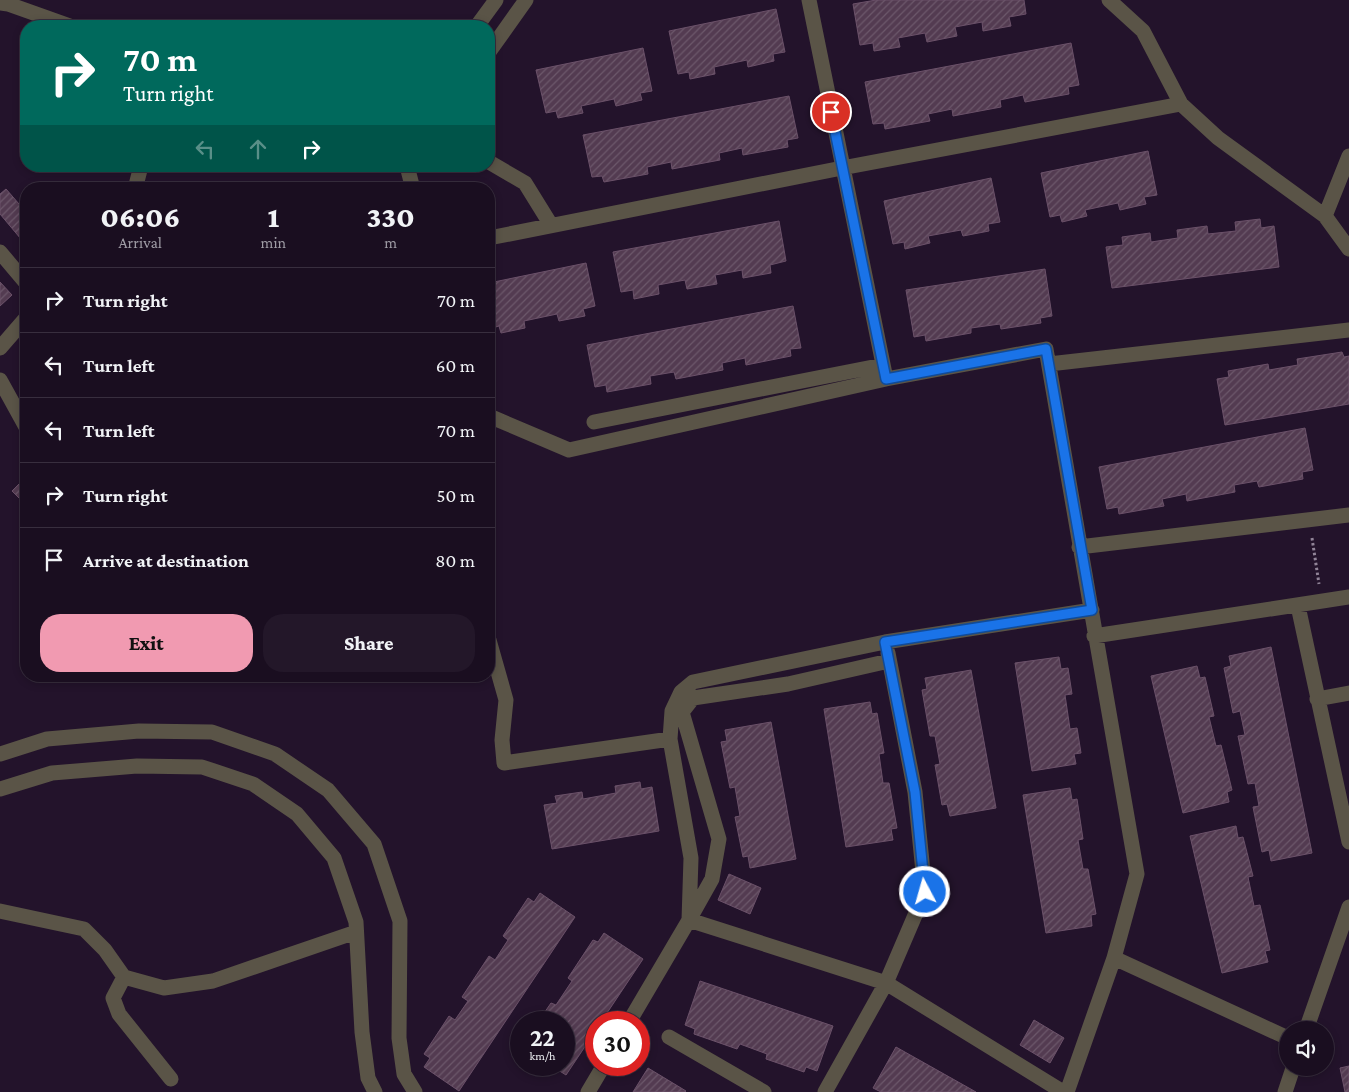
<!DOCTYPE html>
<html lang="en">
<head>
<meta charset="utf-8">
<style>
	:root { --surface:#1a0e20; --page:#231729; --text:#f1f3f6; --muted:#9f9ca5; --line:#382e3e; --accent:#f19ab1 }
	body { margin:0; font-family:"Crimson Pro",serif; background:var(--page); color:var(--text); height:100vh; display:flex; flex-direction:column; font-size:19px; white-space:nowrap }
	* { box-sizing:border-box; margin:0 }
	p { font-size:16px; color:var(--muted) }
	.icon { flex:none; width:28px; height:28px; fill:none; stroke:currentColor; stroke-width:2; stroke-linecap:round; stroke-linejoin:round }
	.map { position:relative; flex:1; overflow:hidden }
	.side { position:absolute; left:20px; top:182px; width:475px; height:500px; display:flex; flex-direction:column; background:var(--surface); border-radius:20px; box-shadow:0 2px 8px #0003,0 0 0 1px var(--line) }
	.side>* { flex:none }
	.banner { position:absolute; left:20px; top:20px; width:475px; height:152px; border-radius:20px; box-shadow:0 2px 8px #0003,0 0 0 1px var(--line); background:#00695c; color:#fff; overflow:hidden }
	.buttons { position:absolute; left:1279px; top:1021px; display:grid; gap:10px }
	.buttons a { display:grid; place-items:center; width:55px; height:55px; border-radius:50%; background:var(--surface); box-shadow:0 2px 8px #0003,0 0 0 1px var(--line); font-size:25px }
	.speed { position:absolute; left:510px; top:1011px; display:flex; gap:10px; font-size:25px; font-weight:700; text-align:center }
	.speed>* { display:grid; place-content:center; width:65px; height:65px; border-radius:50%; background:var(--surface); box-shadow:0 2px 8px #0003,0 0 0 1px var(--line); line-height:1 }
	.speed small { font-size:12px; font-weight:400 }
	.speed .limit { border:8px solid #d22; background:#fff; color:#111 }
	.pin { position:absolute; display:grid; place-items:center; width:42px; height:42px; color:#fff; margin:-21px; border:2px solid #fff; border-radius:50%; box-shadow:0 1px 5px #0007 }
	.me { position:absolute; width:55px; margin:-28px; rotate:354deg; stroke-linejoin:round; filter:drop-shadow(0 0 4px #0008) }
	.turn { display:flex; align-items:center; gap:18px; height:105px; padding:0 20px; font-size:22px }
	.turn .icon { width:65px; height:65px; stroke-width:2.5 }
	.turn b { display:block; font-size:35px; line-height:42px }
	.lanes { display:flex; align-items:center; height:48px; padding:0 20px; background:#0003; justify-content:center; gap:25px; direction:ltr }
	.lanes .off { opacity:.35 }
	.eta { display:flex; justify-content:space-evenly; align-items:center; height:85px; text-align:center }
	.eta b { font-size:30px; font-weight:800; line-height:35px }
	.primary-button { display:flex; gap:10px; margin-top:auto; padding:10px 20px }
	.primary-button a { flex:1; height:58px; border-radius:20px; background:var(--accent); color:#111; font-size:20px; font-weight:800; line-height:58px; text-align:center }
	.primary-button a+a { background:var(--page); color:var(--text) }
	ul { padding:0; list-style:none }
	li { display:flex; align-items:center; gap:15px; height:65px; padding:0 20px; border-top:1px solid var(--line) }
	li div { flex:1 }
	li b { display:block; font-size:19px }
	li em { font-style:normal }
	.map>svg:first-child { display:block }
</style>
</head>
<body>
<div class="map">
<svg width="1349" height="1092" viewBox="0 0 1349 1092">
	<defs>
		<pattern id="building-hatch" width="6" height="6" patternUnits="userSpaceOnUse" patternTransform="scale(1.25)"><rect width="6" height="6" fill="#533b51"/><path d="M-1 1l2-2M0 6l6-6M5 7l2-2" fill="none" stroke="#6c586b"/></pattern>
	</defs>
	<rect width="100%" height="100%" fill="#23132b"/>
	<path fill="url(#building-hatch)" stroke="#6b5169" d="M876,0H1024L1026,14L1009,17L1011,26L983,31L982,22L955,27L957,36L927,42L925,33L898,38L900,47L874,51L873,43L860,45L853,4Z
		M776,9L785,52L773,54L774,61L748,67L747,60L714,67L715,74L690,79L689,72L678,74L669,31Z
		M1071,43L1079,85L1068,87L1069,94L1025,102L1023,95L1000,100L1001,107L953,116L952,109L928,114L930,121L885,129L884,123L873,124L865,82Z
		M643,48L652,91L640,93L642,100L616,106L614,99L581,106L583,113L558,118L556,111L546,113L536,70Z
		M789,96L798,138L787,140L788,147L743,155L742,148L719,153L720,160L672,169L671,162L647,167L648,174L604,182L602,176L592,177L583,135Z
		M1148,151L1157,195L1144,197L1146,204L1120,210L1118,203L1085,210L1087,216L1062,222L1060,215L1050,217L1041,173Z
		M991,178L1000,222L988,224L989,231L963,236L961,230L928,236L930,243L905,249L904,242L893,244L884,201Z
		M6,189L26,212V245L0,214V194Z
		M1260,219L1261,228L1274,226L1279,267L1112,288L1106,247L1123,245L1122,237L1150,233L1151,242L1178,238L1177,230L1207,226L1208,234L1236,231L1235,222Z
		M779,221L786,261L770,265L771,273L743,278L742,270L715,275L717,284L687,289L685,280L658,285L659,294L634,299L633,290L621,292L613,252Z
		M586,263L595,306L583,309L585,316L559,321L557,314L524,321L525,328L501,333L499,326L489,329V283Z
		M1045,269L1052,316L1040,318L1041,323L1001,329L1000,324L971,328V333L926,341L925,335L914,337L906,290Z
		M0,282L12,295L0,306Z
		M793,306L801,348L790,349L791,356L746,365L745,358L722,363L723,370L676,379L674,372L650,376L651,384L607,392L606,385L595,387L587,345Z
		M1342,352L1344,357L1349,356V404L1225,425L1217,379L1229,377L1228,371L1268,364L1269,370L1298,365L1297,359Z
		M1305,428L1313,470L1302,472L1303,479L1259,487L1257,481L1234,485L1235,492L1187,501L1186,494L1162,499L1164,506L1119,514L1118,507L1107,509L1099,467Z
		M26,477V505L12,491Z
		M1271,647L1312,853L1271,861L1269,850L1262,852L1253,807L1259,806L1255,783L1248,784L1238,736L1245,735L1240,711L1233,713L1224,668L1231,666L1229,656Z
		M1059,657L1061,669L1068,668L1072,694L1065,695L1070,729L1077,728L1081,753L1074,754L1076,764L1032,771L1015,663Z
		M1197,666L1200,678L1205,677L1214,716L1209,717L1216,746L1221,745L1232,790L1227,792L1229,802L1183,813L1151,676Z
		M971,670L996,808L950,816L947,804L942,805L935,765L940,764L935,736H930L922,690L927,689L925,678Z
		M870,702L872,714L877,713L884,753L879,754L883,783H889L897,828L891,829L893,840L846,847L824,709Z
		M771,722L796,859L750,868L748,856L743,857L735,817L740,816L735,787L730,788L721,742L727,741L725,730Z
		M640,782L641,789L652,787L659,831L552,849L544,805L557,803L555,796L582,792L583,799L616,793L615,786Z
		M1070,788L1072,800L1077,799L1083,839L1078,840L1083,869H1088L1096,914L1091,915L1092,926L1046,933L1023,795Z
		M1236,826L1238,838L1243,837L1253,876L1248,877L1254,906L1260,905L1270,950L1265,951L1268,962L1222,973L1190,836Z
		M729,874L761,888L750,914L718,900Z
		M540,893L575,917L459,1091L424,1067L430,1058L424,1054L449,1016L455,1020L468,1001L462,997L489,956L495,960L508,940L503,936L528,898L534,902Z
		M604,933L643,959L601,1022H596V1030L566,1075L550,1065H564V1022H538L551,1003L556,1005L572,981L568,978L593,940L598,942Z
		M700,981L833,1026L817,1071L806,1067L804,1072L766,1059L767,1054L740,1044L737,1049L694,1034L695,1029L685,1025Z
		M1034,1020L1064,1038L1050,1063L1020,1045Z
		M896,1047L976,1092H881L873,1088Z
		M1349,1066V1092H1345L1340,1068Z
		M648,1068L686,1091L685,1092H633Z"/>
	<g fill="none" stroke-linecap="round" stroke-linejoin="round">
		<path stroke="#918498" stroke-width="3" stroke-dasharray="2.5 2.5" stroke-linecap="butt" d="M1312,538L1319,584"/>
		<path stroke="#5a5447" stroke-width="15" d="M809,0L886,379L1046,349L1137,874L1114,958L1067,1092
			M1109,0L1143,31L1181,104L1218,138L1325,216L1349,249
			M0,3L8,4L70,26
			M477,26L496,0
			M489,52L526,0
			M489,162L525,183L551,225
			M407,166L413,189
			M135,189L141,166
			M1325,216L1349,156
			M489,238L842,168L1181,104
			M0,252L26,283
			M0,348L26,318
			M1049,364L1349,330
			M0,380L26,427
			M489,416L569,450L886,379
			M594,422L883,365
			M1079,547L1349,515
			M1298,606L1349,842
			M1094,636L1349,597
			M489,640L506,700L502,740L504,763L670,739
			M889,661L788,684L693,698L682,712L719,839L712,879L689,920L886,983L1063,1092
			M1317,699L1349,693
			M0,754L47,739L139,731L212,732L275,754L328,790L374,844L400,921L399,1038L404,1074L415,1092
			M0,789L52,773L137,766L202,767L253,784L297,814L334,858L356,922L362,1032L368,1078L375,1092
			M0,911L84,929L105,950L124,977L164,988L213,981L356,932
			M1114,958L1288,1038
			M124,977L113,998L119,1014L171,1079
			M629,1022L689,920L691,858L670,739L672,711L681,692L693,682L885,642L1092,610
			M1306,1030L1349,907
			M669,1037L764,1092
			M588,1092L604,1065
			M825,1092L886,983L925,892L915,792L888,653
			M1285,1092L1293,1068"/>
	</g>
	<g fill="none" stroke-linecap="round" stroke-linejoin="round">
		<defs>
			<path id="route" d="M831,112L886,379L1046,349L1092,610L885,642L915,792L925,892"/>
		</defs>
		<use href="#route" stroke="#114b97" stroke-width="12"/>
		<use href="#route" stroke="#1a73e8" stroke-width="9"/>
	</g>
</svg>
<div class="buttons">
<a><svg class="icon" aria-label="sound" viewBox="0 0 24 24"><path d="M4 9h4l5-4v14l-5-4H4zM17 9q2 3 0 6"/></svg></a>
</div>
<div class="speed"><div>22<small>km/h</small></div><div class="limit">30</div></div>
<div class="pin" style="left:831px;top:112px;background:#d93025"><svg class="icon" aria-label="arrive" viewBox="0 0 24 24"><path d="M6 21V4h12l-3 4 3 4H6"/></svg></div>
<svg class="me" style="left:925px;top:892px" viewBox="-20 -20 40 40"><circle r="17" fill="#1a73e8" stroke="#fff" stroke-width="3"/><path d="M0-11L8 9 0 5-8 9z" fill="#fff"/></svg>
<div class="banner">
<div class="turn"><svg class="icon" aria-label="right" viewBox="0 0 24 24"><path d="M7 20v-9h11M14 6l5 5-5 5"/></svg><div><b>70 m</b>Turn right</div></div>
<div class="lanes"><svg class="icon off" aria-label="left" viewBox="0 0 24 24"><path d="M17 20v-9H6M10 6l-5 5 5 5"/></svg><svg class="icon off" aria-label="ahead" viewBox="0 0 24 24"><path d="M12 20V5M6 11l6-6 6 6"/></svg><svg class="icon" aria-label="right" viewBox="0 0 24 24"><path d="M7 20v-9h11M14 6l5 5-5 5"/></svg></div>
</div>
<section class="side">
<div class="eta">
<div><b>06:06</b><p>Arrival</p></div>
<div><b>1</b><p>min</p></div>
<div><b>330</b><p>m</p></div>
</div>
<ul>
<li><svg class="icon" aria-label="right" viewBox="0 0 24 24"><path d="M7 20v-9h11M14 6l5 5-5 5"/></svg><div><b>Turn right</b></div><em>70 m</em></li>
<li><svg class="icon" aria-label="left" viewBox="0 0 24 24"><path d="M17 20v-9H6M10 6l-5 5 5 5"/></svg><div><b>Turn left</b></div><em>60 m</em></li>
<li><svg class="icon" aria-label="left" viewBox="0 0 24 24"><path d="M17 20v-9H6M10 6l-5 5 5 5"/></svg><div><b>Turn left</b></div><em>70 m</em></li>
<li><svg class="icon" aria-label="right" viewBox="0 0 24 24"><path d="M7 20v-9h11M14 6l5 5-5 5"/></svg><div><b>Turn right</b></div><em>50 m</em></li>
<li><svg class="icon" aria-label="arrive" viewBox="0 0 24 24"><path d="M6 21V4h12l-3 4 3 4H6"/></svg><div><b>Arrive at destination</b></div><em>80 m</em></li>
</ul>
<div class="primary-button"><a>Exit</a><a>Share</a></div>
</section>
</div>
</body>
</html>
